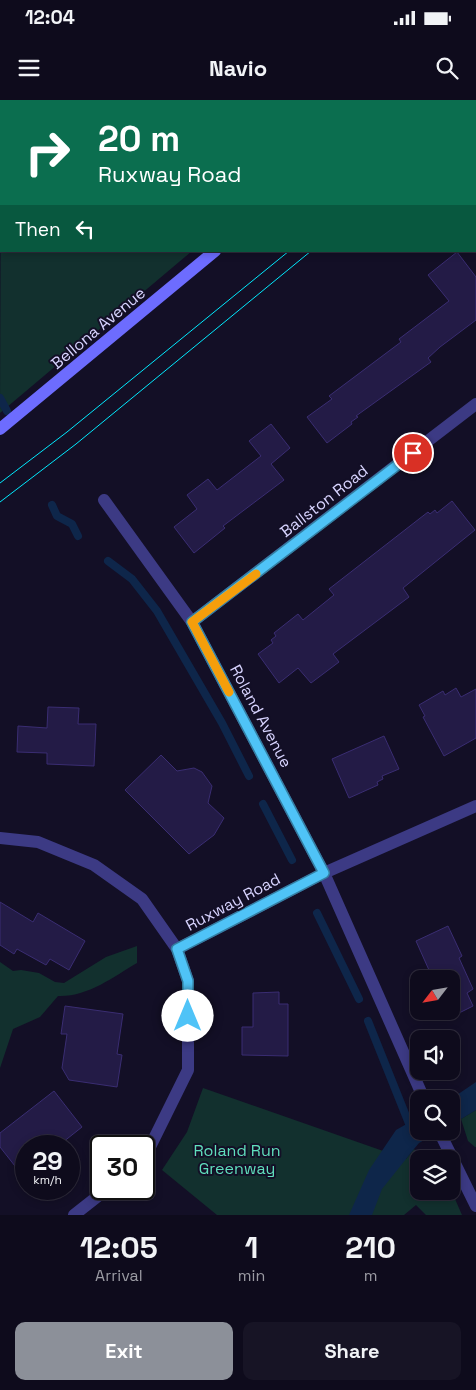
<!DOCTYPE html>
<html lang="en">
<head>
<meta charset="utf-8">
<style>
	:root { --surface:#0e0b1c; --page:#171425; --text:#f1f3f6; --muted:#9b9ba3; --line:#2e2b3b; --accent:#8c9099 }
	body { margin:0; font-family:"Space Grotesk",sans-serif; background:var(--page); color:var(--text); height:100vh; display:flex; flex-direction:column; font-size:19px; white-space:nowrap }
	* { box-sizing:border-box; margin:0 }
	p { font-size:16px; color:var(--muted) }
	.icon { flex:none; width:28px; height:28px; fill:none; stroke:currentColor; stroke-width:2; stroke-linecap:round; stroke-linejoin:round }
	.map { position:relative; height:1115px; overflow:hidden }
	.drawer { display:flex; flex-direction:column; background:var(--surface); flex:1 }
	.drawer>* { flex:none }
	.guide { position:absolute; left:0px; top:0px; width:476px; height:152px; box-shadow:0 2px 8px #0003,0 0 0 1px var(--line); background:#0b6e4f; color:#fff; overflow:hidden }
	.needle { width:32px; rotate:239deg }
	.buttons { position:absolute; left:410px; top:870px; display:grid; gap:10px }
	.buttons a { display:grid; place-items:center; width:50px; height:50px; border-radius:10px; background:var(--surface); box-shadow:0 2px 8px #0003,0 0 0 1px var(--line); font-size:25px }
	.speed { position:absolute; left:15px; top:1035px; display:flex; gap:10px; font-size:25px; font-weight:700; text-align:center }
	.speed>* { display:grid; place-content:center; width:65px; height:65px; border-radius:50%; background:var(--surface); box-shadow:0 2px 8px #0003,0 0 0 1px var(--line); line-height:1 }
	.speed small { font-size:12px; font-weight:400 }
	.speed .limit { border:2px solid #111; border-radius:8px; background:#fff; color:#111 }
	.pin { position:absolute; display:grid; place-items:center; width:42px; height:42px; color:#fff; margin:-21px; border:2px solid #fff; border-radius:50%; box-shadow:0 1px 5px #0007 }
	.me { position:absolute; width:55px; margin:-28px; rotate:0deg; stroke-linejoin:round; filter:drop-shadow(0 0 4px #0008) }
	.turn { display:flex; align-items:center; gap:18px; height:105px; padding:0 15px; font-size:22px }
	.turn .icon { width:65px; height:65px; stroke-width:2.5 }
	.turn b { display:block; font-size:35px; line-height:42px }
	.then { display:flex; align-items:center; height:48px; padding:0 15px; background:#0003; gap:10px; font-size:19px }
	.eta { display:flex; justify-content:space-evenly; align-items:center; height:85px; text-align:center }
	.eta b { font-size:30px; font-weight:800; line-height:35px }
	.primary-button { display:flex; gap:10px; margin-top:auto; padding:10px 15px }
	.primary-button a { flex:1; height:58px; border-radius:10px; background:var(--accent); color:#fff; font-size:20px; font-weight:800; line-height:58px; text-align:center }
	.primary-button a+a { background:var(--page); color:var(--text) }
	.status { display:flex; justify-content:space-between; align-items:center; height:35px; padding:0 25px; background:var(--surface); direction:ltr }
	.status svg { height:14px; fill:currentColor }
	header { display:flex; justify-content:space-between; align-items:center; height:65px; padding:0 15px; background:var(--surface); font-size:22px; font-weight:800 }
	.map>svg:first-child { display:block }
</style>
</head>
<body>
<div class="status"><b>12:04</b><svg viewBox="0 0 49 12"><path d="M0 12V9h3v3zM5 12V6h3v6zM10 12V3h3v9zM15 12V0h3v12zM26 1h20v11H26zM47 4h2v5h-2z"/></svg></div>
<header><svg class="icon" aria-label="menu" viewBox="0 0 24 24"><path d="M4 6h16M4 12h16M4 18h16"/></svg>Navio<svg class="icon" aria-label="search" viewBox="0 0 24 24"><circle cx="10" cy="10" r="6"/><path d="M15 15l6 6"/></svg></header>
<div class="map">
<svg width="476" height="1115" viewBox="0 0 476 1115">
	<rect width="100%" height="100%" fill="#130f26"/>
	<path fill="#12302e" d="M1,33V151H192L0,313Z
		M137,846V863C113,877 88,897 58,896L40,917L13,929L0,968V862L13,871L21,870L39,873L55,882L64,883L106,857Z
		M203,988L406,1059L414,1049L422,1059H419V1091H449L455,1099L462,1115H426L416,1105L404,1115H217L162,1070L187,1032Z
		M476,1010V1047H475L468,1041L461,1019Z"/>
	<path fill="#0e264a" d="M476,982V1010L451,1025V999Z
		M419,1017V1031H440L419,1043L414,1049L382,1089L372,1115H349L369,1070L396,1030Z"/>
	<path fill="#130f26" d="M418,1015L419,1031H442L441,1033L423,1043L412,1018Z"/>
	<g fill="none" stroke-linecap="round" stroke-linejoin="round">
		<path stroke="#0e264a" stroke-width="8" d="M445,1L447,0
			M0,298L7,311
			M52,405L57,416L72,424L78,436
			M108,461L132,479L157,511L222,623L249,676
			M263,704L292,760
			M317,813L359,899
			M368,921L412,1031"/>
	</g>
	<path fill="#231b46" stroke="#3a2d72" d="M457,152L476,177V220L440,247L428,258L431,262L356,316L358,317L351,322L352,324L327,343L307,317L332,299L329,296L401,242L399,239L449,201L428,175Z
		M271,324L290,348L271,364L284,380L223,426L225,428L194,453L174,427L197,409L187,395L208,379L217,390L261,356L249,341Z
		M452,401L475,430L403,488L409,497L333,554L339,562L311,583L298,568L279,583L258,554L273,543L271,540L276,536L274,533L298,514L303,520L334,495L329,489L428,412L430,414L435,410L437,413Z
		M456,588L461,597L476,589V638L444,656L423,617L425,616L419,605L443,591L445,595Z
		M48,607L79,608L78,624H96L94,666L47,664V653L17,652L18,626L47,628Z
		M384,636L399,669L382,676L383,679L377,682L378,685L349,698L332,659Z
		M161,655L177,671L194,668L202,672L212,686L208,703L224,718L214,735L189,754L125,690Z
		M0,802L33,822L38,813L85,841L69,870L50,859L46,865L17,849L14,854L0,845Z
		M448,826L462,856L459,858L473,889L467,893L473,906L451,917L448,911H451V879H433L416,841Z
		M279,892V904H288V956L242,955V927H253V893Z
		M65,906L123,914L117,954L122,955L117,987L69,980L62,968L67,934H61Z
		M54,991L82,1027L58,1046H26V1080L0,1047V1033Z"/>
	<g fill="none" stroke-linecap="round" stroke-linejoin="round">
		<path stroke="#3c3a84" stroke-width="12" d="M158,0L159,1
			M104,400L192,522L324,773L424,999
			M192,522L476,304
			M0,738L38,742L94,765L142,799L177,849L188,881V970L144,1059
			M177,849L324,773L476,706
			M439,1031L476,1106
			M74,1115L107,1089"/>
		<path stroke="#6d6cfe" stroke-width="12" d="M393,1L395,0
			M0,329L215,151"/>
		<path stroke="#02e9fd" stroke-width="1" d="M475,5L476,4
			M475,23L476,22
			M0,383L67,332L289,151
			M0,402L76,344L311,151"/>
	</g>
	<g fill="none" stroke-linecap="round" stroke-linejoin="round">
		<defs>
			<path id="route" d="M188,916V881L177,849L324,773L192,522L413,353"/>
		</defs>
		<use href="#route" stroke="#337fa1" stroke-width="12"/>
		<use href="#route" stroke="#4fc3f7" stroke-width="9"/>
		<path stroke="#f59e0b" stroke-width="9" d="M229,592L192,522L256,474"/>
	</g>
	<g text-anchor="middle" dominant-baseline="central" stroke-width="4" stroke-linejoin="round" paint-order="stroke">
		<g font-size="16" fill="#d8d4ff" stroke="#130f26">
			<text transform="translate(98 228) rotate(-40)">Bellona Avenue</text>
			<text transform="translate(324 401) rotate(-38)">Ballston Road</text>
			<text transform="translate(261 616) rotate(62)">Roland Avenue</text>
			<text transform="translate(233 802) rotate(-28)">Ruxway Road</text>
		</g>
		<g font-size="16" fill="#60dfbd" stroke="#130f26">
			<text x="237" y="1050">Roland Run<tspan x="237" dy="18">Greenway</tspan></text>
		</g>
	</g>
</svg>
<div class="buttons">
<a><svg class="needle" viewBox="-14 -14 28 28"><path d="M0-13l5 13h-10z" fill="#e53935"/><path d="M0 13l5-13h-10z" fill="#9b9ba3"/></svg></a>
<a><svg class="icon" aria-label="sound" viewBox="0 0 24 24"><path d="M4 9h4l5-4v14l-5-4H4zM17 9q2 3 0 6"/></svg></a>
<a><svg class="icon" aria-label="search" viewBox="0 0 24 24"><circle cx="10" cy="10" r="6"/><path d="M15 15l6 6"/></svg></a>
<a><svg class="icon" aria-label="layers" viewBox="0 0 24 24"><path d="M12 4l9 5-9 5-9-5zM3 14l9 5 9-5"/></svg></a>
</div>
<div class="speed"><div>29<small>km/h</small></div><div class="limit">30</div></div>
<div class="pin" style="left:413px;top:353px;background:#d93025"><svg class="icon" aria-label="arrive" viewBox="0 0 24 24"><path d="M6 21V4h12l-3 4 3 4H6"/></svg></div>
<svg class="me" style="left:188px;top:916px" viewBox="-20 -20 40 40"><circle r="19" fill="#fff"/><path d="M0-13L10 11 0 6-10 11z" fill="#4fc3f7"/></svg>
<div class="guide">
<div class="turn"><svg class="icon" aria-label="right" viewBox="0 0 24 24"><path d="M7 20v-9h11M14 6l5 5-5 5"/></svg><div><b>20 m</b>Ruxway Road</div></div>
<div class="then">Then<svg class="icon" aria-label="left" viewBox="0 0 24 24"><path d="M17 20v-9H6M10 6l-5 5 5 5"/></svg></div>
</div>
</div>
<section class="drawer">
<div class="eta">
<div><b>12:05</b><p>Arrival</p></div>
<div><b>1</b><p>min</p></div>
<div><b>210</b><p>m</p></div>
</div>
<div class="primary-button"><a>Exit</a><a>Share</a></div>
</section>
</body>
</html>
